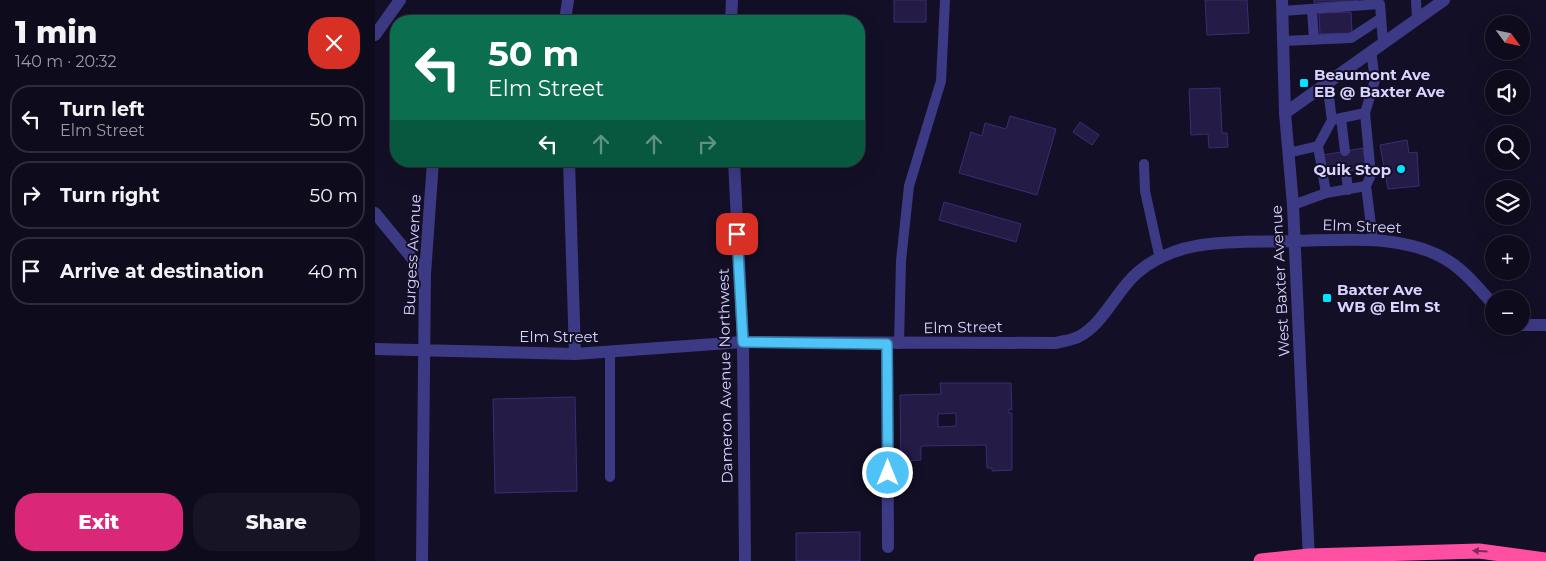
<!DOCTYPE html>
<html lang="en">
<head>
<meta charset="utf-8">
<style>
	:root { --surface:#0e0b1c; --page:#171425; --text:#f1f3f6; --muted:#9b9ba3; --line:#2e2b3b; --accent:#db2777 }
	body { margin:0; font-family:Montserrat,sans-serif; background:var(--page); color:var(--text); height:100vh; display:flex; flex-direction:column; font-size:19px; white-space:nowrap }
	* { box-sizing:border-box; margin:0 }
	p { font-size:16px; color:var(--muted) }
	.icon { flex:none; width:28px; height:28px; fill:none; stroke:currentColor; stroke-width:2; stroke-linecap:round; stroke-linejoin:round }
	.map { position:relative; flex:1; overflow:hidden }
	.sheet { display:flex; flex-direction:column; background:var(--surface); width:375px }
	.sheet>* { flex:none }
	.top-card { position:absolute; left:15px; top:15px; width:475px; height:152px; border-radius:20px; box-shadow:0 5px 20px #0002,0 0 0 1px var(--line); background:#0b6e4f; color:#fff; overflow:hidden }
	.needle { width:32px; rotate:123deg }
	.buttons { position:absolute; left:1110px; top:15px; display:grid; gap:10px }
	.buttons a { display:grid; place-items:center; width:45px; height:45px; border-radius:50%; background:var(--surface); box-shadow:0 5px 20px #0002,0 0 0 1px var(--line); font-size:25px }
	.pin { position:absolute; display:grid; place-items:center; width:42px; height:42px; color:#fff; margin:-21px; border-radius:10px; box-shadow:0 2px 8px #0006 }
	.me { position:absolute; width:55px; margin:-28px; rotate:0deg; stroke-linejoin:round; filter:drop-shadow(0 0 4px #0008) }
	.turn { display:flex; align-items:center; gap:18px; height:105px; padding:0 15px; font-size:22px }
	.turn .icon { width:65px; height:65px; stroke-width:2.5 }
	.turn b { display:block; font-size:35px; line-height:42px }
	.lanes { display:flex; align-items:center; height:48px; padding:0 15px; background:#0003; justify-content:center; gap:25px; direction:ltr }
	.lanes .off { opacity:.35 }
	.round { display:grid; place-items:center; flex:none; width:52px; height:52px; border-radius:20px; background:var(--page) }
	.headline { display:flex; align-items:center; justify-content:space-between; height:85px; padding:0 15px }
	h1 { font-size:30px; font-weight:800; line-height:38px }
	.action { display:flex; gap:10px; margin-top:auto; padding:10px 15px }
	.action a { flex:1; height:58px; border-radius:20px; background:var(--accent); color:#fff; font-size:20px; font-weight:800; line-height:58px; text-align:center }
	.action a+a { background:var(--page); color:var(--text) }
	ul { padding:0; list-style:none }
	li { display:flex; align-items:center; gap:15px; height:68px; margin:0 10px 8px; padding:0 5px; border:2px solid var(--line); border-radius:20px }
	li div { flex:1 }
	li b { display:block; font-size:19px }
	li em { font-style:normal }
	main { display:flex; flex:1; min-height:0 }
	.map>svg:first-child { display:block }
</style>
</head>
<body>
<main>
<section class="sheet">
<div class="headline"><div><h1>1 min</h1><p>140 m · 20:32</p></div><a class="round" style="background:#d93025;color:#fff"><svg class="icon" aria-label="close" viewBox="0 0 24 24"><path d="M6 6l12 12M18 6L6 18"/></svg></a></div>
<ul>
<li><svg class="icon" aria-label="left" viewBox="0 0 24 24"><path d="M17 20v-9H6M10 6l-5 5 5 5"/></svg><div><b>Turn left</b><p>Elm Street</p></div><em>50 m</em></li>
<li><svg class="icon" aria-label="right" viewBox="0 0 24 24"><path d="M7 20v-9h11M14 6l5 5-5 5"/></svg><div><b>Turn right</b></div><em>50 m</em></li>
<li><svg class="icon" aria-label="arrive" viewBox="0 0 24 24"><path d="M6 21V4h12l-3 4 3 4H6"/></svg><div><b>Arrive at destination</b></div><em>40 m</em></li>
</ul>
<div class="action"><a>Exit</a><a>Share</a></div>
</section>
<div class="map">
<svg width="1171" height="561" viewBox="0 0 1171 561">
	<rect width="100%" height="100%" fill="#130f26"/>
	<path fill="#241b47" stroke="#3b2d73" fill-rule="evenodd" d="M519,0H551V22H519Z
		M830,0H872L874,33L832,35Z
		M939,0H982V1L939,3Z
		M976,12L977,33L945,34L944,13Z
		M845,88L847,133H852L853,147L834,148L833,134L816,135L814,89Z
		M635,116L681,129L662,195L584,173L596,132L607,136L610,123L631,129Z
		M705,122L724,135L717,145L698,132Z
		M1032,140L1034,153L1042,152L1044,186L1013,189L1005,145Z
		M988,148L991,168L952,175L949,155Z
		M569,202L646,224L641,242L564,220Z
		M565,383H636L637,410L634,409V413H637V470L617,471V468H612L611,445L546,446V460L526,461L525,395L566,394ZM581,413V426L563,427V414Z
		M200,397L202,491L120,493L118,399Z
		M485,532V561H421V533Z"/>
	<g fill="none" stroke-linecap="round" stroke-linejoin="round">
		<path stroke="#3d3a85" stroke-width="10" d="M1041,0L1042,19
			M937,9L939,40
			M907,11L1005,4L1008,43
			M908,41L976,38L1005,19
			M996,51L1000,80L990,113L996,175L991,186L998,241
			M952,83L957,120L990,113
			M966,118L970,151
			M913,153L943,146
			M769,164L770,191L785,259
			M971,172L973,190
			M951,193L943,146L957,120
			M918,205L951,193L991,186
			M524,344L526,261L534,186L566,81L570,0
			M235,351V477"/>
		<path stroke="#3d3a85" stroke-width="12" d="M907,0L910,113
			M190,21L193,0
			M356,21L357,0
			M0,35L25,0
			M194,161L200,354
			M359,161L368,342L370,561
			M0,213L50,274
			M512,344L513,547
			M0,349L200,354L368,342L681,343C688,341 697,340 703,337C729,324 741,291 762,273C805,235 867,243 920,241
			M47,561L50,274L58,161"/>
		<path stroke="#3d3a85" stroke-width="12" d="M920,241C970,240 1031,233 1075,262C1092,273 1105,290 1119,305
			M1146,325H1171
			M934,561L918,205L910,113L1069,0"/>
		<path stroke="#ff4fa3" stroke-width="15" d="M886,561L934,556L1104,551L1171,560"/>
	</g>
	<defs><path id="oneway-solid" d="M-6-.8H1V-3.2L6.5 0L1 3.2V.8H-6Z" transform="scale(1.25)"/></defs>
	<use fill="#7d2c5e" href="#oneway-solid" transform="translate(1105 551) rotate(-176)"/>
	<g fill="none" stroke-linecap="round" stroke-linejoin="round">
		<defs>
			<path id="route" d="M362,234L368,342L512,344L513,473"/>
		</defs>
		<use href="#route" stroke="#337fa1" stroke-width="12"/>
		<use href="#route" stroke="#4fc3f7" stroke-width="9"/>
	</g>
	<g fill="#00e5ff" stroke="#130f26" stroke-width="2">
		<rect x="924" y="78" width="10" height="10" rx="2.5"/>
		<circle cx="1026" cy="169" r="5"/>
		<rect x="947" y="293" width="10" height="10" rx="2.5"/>
	</g>
	<g text-anchor="middle" dominant-baseline="central" stroke-width="4" stroke-linejoin="round" paint-order="stroke">
		<g font-size="15" font-weight="bold" fill="#d9d4ff" stroke="#130f26" text-anchor="start">
			<text x="939" y="74">Beaumont Ave<tspan x="939" dy="17">EB @ Baxter Ave</tspan></text>
			<text x="1016" y="169" text-anchor="end">Quik Stop</text>
			<text x="962" y="289">Baxter Ave<tspan x="962" dy="17">WB @ Elm St</tspan></text>
		</g>
		<g font-size="15" fill="#d9d4ff" stroke="#130f26">
			<text transform="translate(987 226) rotate(2)">Elm Street</text>
			<text transform="translate(37 255) rotate(-87)">Burgess Avenue</text>
			<text transform="translate(905 281) rotate(-93)">West Baxter Avenue</text>
			<text transform="translate(588 327) rotate(-1)">Elm Street</text>
			<text x="184" y="336">Elm Street</text>
			<text transform="translate(350 376) rotate(-91)">Dameron Avenue Northwest</text>
		</g>
	</g>
</svg>
<div class="buttons">
<a><svg class="needle" viewBox="-14 -14 28 28"><path d="M0-13l5 13h-10z" fill="#e53935"/><path d="M0 13l5-13h-10z" fill="#9b9ba3"/></svg></a>
<a><svg class="icon" aria-label="sound" viewBox="0 0 24 24"><path d="M4 9h4l5-4v14l-5-4H4zM17 9q2 3 0 6"/></svg></a>
<a><svg class="icon" aria-label="search" viewBox="0 0 24 24"><circle cx="10" cy="10" r="6"/><path d="M15 15l6 6"/></svg></a>
<a><svg class="icon" aria-label="layers" viewBox="0 0 24 24"><path d="M12 4l9 5-9 5-9-5zM3 14l9 5 9-5"/></svg></a>
<a>+</a>
<a>−</a>
</div>
<div class="pin" style="left:362px;top:234px;background:#d93025"><svg class="icon" aria-label="arrive" viewBox="0 0 24 24"><path d="M6 21V4h12l-3 4 3 4H6"/></svg></div>
<svg class="me" style="left:513px;top:473px" viewBox="-20 -20 40 40"><circle r="17" fill="#4fc3f7" stroke="#fff" stroke-width="3"/><path d="M0-11L8 9 0 5-8 9z" fill="#fff"/></svg>
<div class="top-card">
<div class="turn"><svg class="icon" aria-label="left" viewBox="0 0 24 24"><path d="M17 20v-9H6M10 6l-5 5 5 5"/></svg><div><b>50 m</b>Elm Street</div></div>
<div class="lanes"><svg class="icon" aria-label="left" viewBox="0 0 24 24"><path d="M17 20v-9H6M10 6l-5 5 5 5"/></svg><svg class="icon off" aria-label="ahead" viewBox="0 0 24 24"><path d="M12 20V5M6 11l6-6 6 6"/></svg><svg class="icon off" aria-label="ahead" viewBox="0 0 24 24"><path d="M12 20V5M6 11l6-6 6 6"/></svg><svg class="icon off" aria-label="right" viewBox="0 0 24 24"><path d="M7 20v-9h11M14 6l5 5-5 5"/></svg></div>
</div>
</div>
</main>
</body>
</html>
